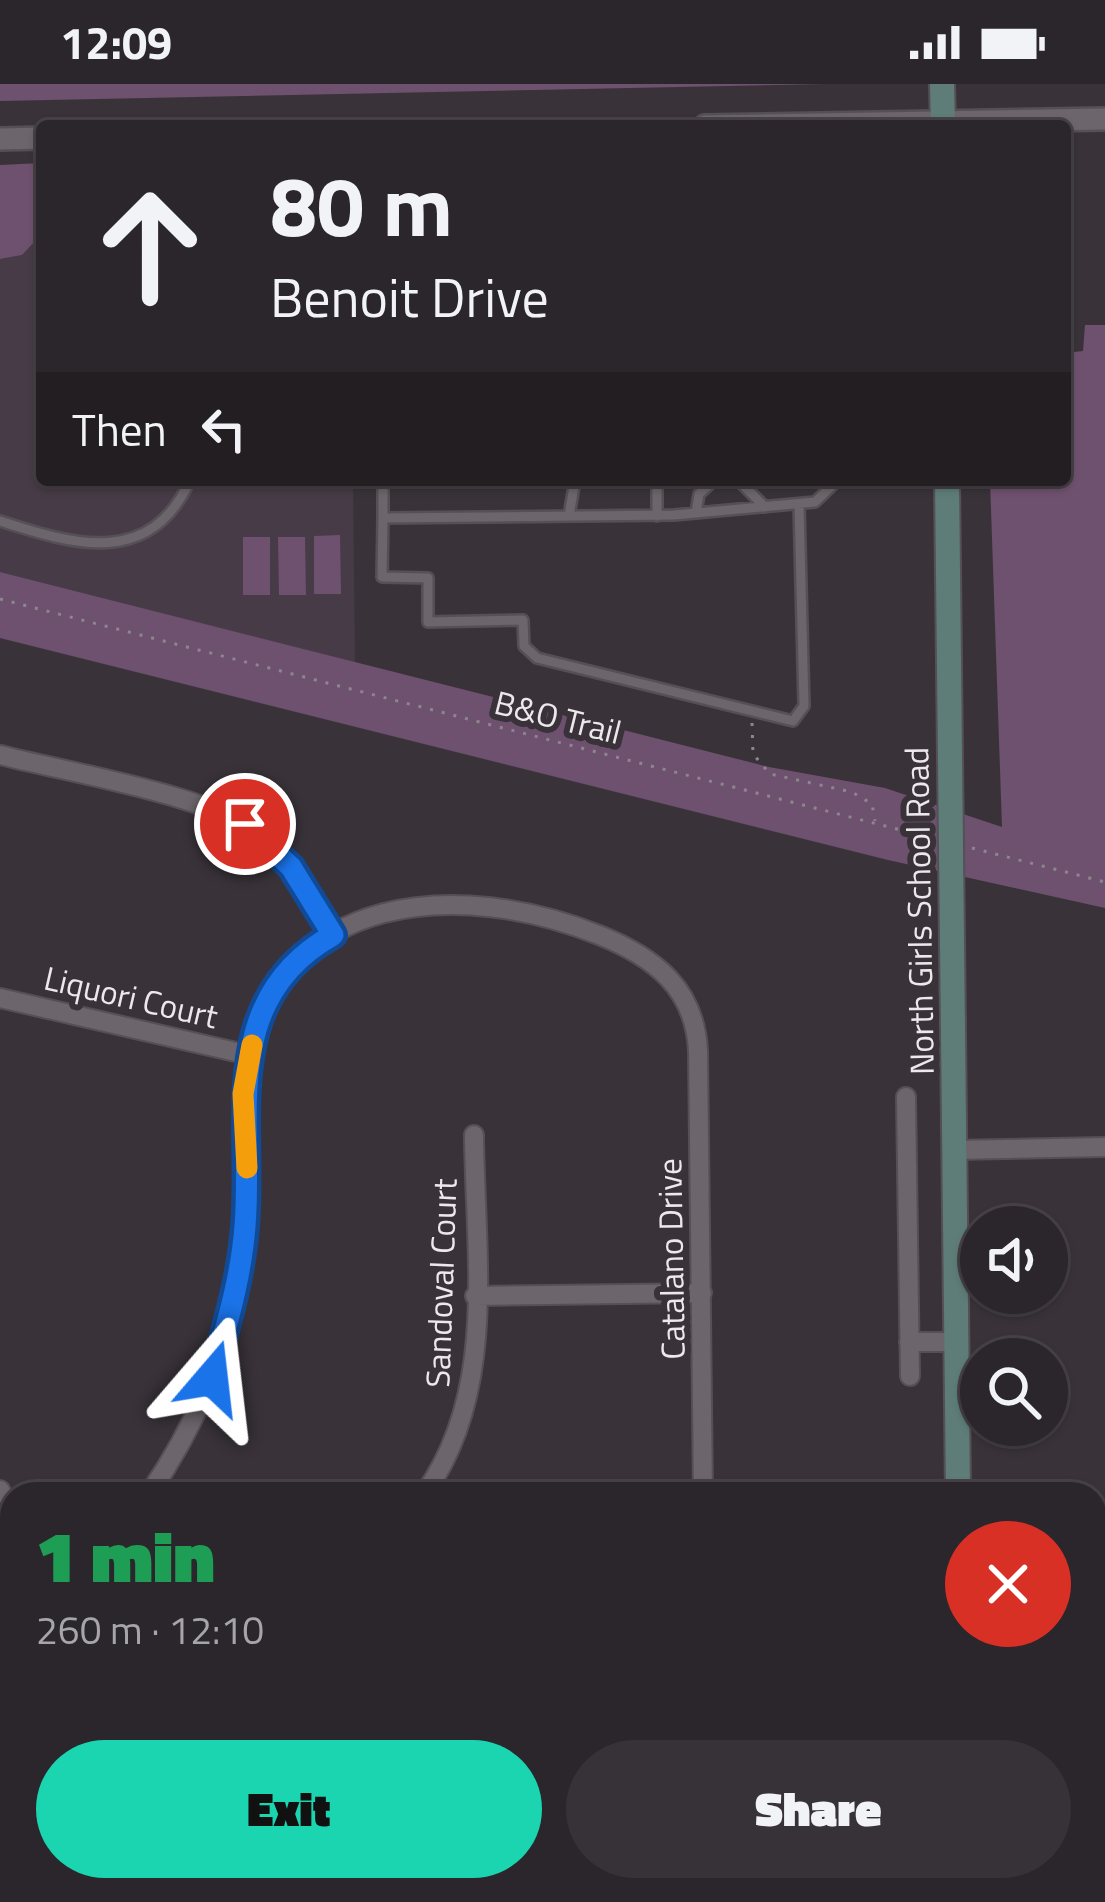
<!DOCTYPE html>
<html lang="en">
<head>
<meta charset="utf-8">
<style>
	:root { --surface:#2b262b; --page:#373237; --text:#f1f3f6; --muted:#a6a5a9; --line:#474347; --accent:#1bd5b1 }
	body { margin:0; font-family:"Titillium Web",sans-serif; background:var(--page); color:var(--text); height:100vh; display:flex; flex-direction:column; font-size:45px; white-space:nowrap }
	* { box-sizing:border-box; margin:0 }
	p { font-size:39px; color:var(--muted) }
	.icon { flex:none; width:66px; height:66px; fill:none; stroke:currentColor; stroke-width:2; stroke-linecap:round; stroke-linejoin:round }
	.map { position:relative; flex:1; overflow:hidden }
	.side { position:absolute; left:0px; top:1398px; width:1107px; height:420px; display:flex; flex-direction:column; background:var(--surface); border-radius:36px 36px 0 0; box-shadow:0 3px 9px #0004,0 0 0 3px var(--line) }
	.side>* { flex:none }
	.guide { position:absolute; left:36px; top:36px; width:1035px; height:366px; border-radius:12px; box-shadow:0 3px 9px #0004,0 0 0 3px var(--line); background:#2b262b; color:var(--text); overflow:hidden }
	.tools { position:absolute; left:960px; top:1122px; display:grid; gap:24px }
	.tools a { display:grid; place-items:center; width:108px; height:108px; border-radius:50%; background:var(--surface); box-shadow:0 3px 9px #0004,0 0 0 3px var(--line); font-size:60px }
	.pin { position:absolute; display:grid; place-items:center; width:102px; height:102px; color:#fff; margin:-51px; border:6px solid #fff; border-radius:50%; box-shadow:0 3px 12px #0007 }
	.me { position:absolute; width:132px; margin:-66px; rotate:17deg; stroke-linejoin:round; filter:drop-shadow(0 0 9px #0008) }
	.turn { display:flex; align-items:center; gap:42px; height:252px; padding:0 36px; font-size:54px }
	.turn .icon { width:156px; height:156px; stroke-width:2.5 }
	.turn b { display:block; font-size:84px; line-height:102px }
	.then { display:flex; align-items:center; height:114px; padding:0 36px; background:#0003; gap:24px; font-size:45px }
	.round { display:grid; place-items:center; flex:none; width:126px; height:126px; border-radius:63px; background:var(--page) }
	.overview { display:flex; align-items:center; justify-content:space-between; height:204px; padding:0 36px }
	h1 { font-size:72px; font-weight:800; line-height:90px; color:#1e9e55 }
	.cta { display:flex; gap:24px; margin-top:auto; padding:24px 36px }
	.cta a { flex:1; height:138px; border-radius:72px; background:var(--accent); color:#111; font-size:48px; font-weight:800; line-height:138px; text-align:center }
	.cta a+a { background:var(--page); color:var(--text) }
	.status { display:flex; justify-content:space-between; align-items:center; height:84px; padding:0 60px; background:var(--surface); direction:ltr }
	.status svg { height:33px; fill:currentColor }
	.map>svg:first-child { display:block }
</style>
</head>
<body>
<div class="status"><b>12:09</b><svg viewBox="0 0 49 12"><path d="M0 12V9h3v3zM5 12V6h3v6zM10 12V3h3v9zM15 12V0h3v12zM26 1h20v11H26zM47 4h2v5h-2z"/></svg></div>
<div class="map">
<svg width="1105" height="1818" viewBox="0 0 1105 1818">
	<rect width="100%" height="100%" fill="#393339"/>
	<path fill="#463b46" d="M42,150V396H353L355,579L0,488V175L22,171Z"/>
	<path fill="#6e516e" d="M0,0H824L0,17Z
		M42,79V150L22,171L0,175V81Z
		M1085,241H1105V824L888,776L0,554V488L769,683L885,704L1002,743L990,396H1065V269L1083,267Z
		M340,451L341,510H314V452Z
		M243,453H270V511H243Z
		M278,453H305L306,511H279Z"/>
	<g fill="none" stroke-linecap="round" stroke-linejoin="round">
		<defs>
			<path id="service" d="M383,396V434L674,431L815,418L838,396
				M657,396V432
				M742,400L765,423
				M696,429L699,410L711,399
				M569,432L575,396
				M383,434L382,493L428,494V538L523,536L524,562L537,574L793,637L804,622L799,420
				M0,437C74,461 151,484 190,396"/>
			<path id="minor" d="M0,671C65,688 217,712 264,753C294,779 313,817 333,851
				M0,914L249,971
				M906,1013L910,1292
				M954,1066L1105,1063
				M475,1212L702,1209
				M909,1258H957
				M0,1406L12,1427
				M149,1410C192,1347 224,1277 237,1201C245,1162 248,1122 247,1083C246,1049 240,1016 246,982C280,804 461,796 599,851C654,873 695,904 698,967L703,1410
				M424,1410C498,1308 475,1171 474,1051
				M0,1571L12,1559
				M0,1739L12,1752
				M64,1806L75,1818
				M335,1806L347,1818"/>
			<path id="tertiary" d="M705,42L1105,35
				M0,55L42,54"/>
			<path id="secondary" d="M942,0L943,42
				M947,396L958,1410
				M963,1806L964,1818"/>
		</defs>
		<use href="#service" stroke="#555055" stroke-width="14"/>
		<use href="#minor" stroke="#555055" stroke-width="22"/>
		<use href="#tertiary" stroke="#555055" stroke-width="26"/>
		<use href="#secondary" stroke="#555055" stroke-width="28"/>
		<path stroke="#8c878c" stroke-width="3" stroke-dasharray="3 9" stroke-linecap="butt" d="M0,515L928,753
			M752,639L753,670L770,690L852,708L872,720L875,737
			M972,764L1105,798"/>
		<use href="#service" stroke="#6c656b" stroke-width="9"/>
		<use href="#minor" stroke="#6c656b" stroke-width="18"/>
		<use href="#tertiary" stroke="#6c656b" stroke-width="21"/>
		<use href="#secondary" stroke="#5e7d79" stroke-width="24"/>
	</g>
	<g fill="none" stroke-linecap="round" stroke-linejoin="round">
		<defs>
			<path id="route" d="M212,1294C226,1243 241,1195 245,1142C254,1037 217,916 333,851L291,783L245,740"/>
		</defs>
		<use href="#route" stroke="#114b97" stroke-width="30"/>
		<use href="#route" stroke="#1a73e8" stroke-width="21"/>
		<path stroke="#f59e0b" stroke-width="21" d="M247,1084L243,1010L252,961"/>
	</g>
	<g text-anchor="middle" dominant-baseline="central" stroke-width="12" stroke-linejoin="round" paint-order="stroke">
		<g font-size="33" fill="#ece8ec" stroke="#393339">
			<text transform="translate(558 633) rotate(14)">B&amp;O Trail</text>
			<text transform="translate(919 827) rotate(-91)">North Girls School Road</text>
			<text transform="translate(131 913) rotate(13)">Liquori Court</text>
			<text transform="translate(671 1175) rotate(-91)">Catalano Drive</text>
			<text transform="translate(441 1199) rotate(-88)">Sandoval Court</text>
		</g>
	</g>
</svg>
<div class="tools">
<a><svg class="icon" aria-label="sound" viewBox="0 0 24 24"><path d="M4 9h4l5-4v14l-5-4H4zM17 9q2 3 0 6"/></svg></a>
<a><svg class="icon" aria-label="search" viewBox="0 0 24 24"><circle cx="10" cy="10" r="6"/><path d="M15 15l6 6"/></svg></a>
</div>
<div class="pin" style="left:245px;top:740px;background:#d93025"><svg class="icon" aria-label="arrive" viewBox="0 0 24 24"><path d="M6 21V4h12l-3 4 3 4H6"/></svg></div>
<svg class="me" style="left:212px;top:1294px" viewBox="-20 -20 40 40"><path d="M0-17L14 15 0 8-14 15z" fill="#1a73e8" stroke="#fff" stroke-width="4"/></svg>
<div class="guide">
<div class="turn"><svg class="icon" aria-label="ahead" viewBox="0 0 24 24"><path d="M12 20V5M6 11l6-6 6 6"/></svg><div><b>80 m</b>Benoit Drive</div></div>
<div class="then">Then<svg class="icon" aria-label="left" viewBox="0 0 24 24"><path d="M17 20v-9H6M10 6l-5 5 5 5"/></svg></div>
</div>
<section class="side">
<div class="overview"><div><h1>1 min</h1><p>260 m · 12:10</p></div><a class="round" style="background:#d93025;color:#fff"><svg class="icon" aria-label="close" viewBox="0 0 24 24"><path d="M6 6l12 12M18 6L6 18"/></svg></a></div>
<div class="cta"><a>Exit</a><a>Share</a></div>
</section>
</div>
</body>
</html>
